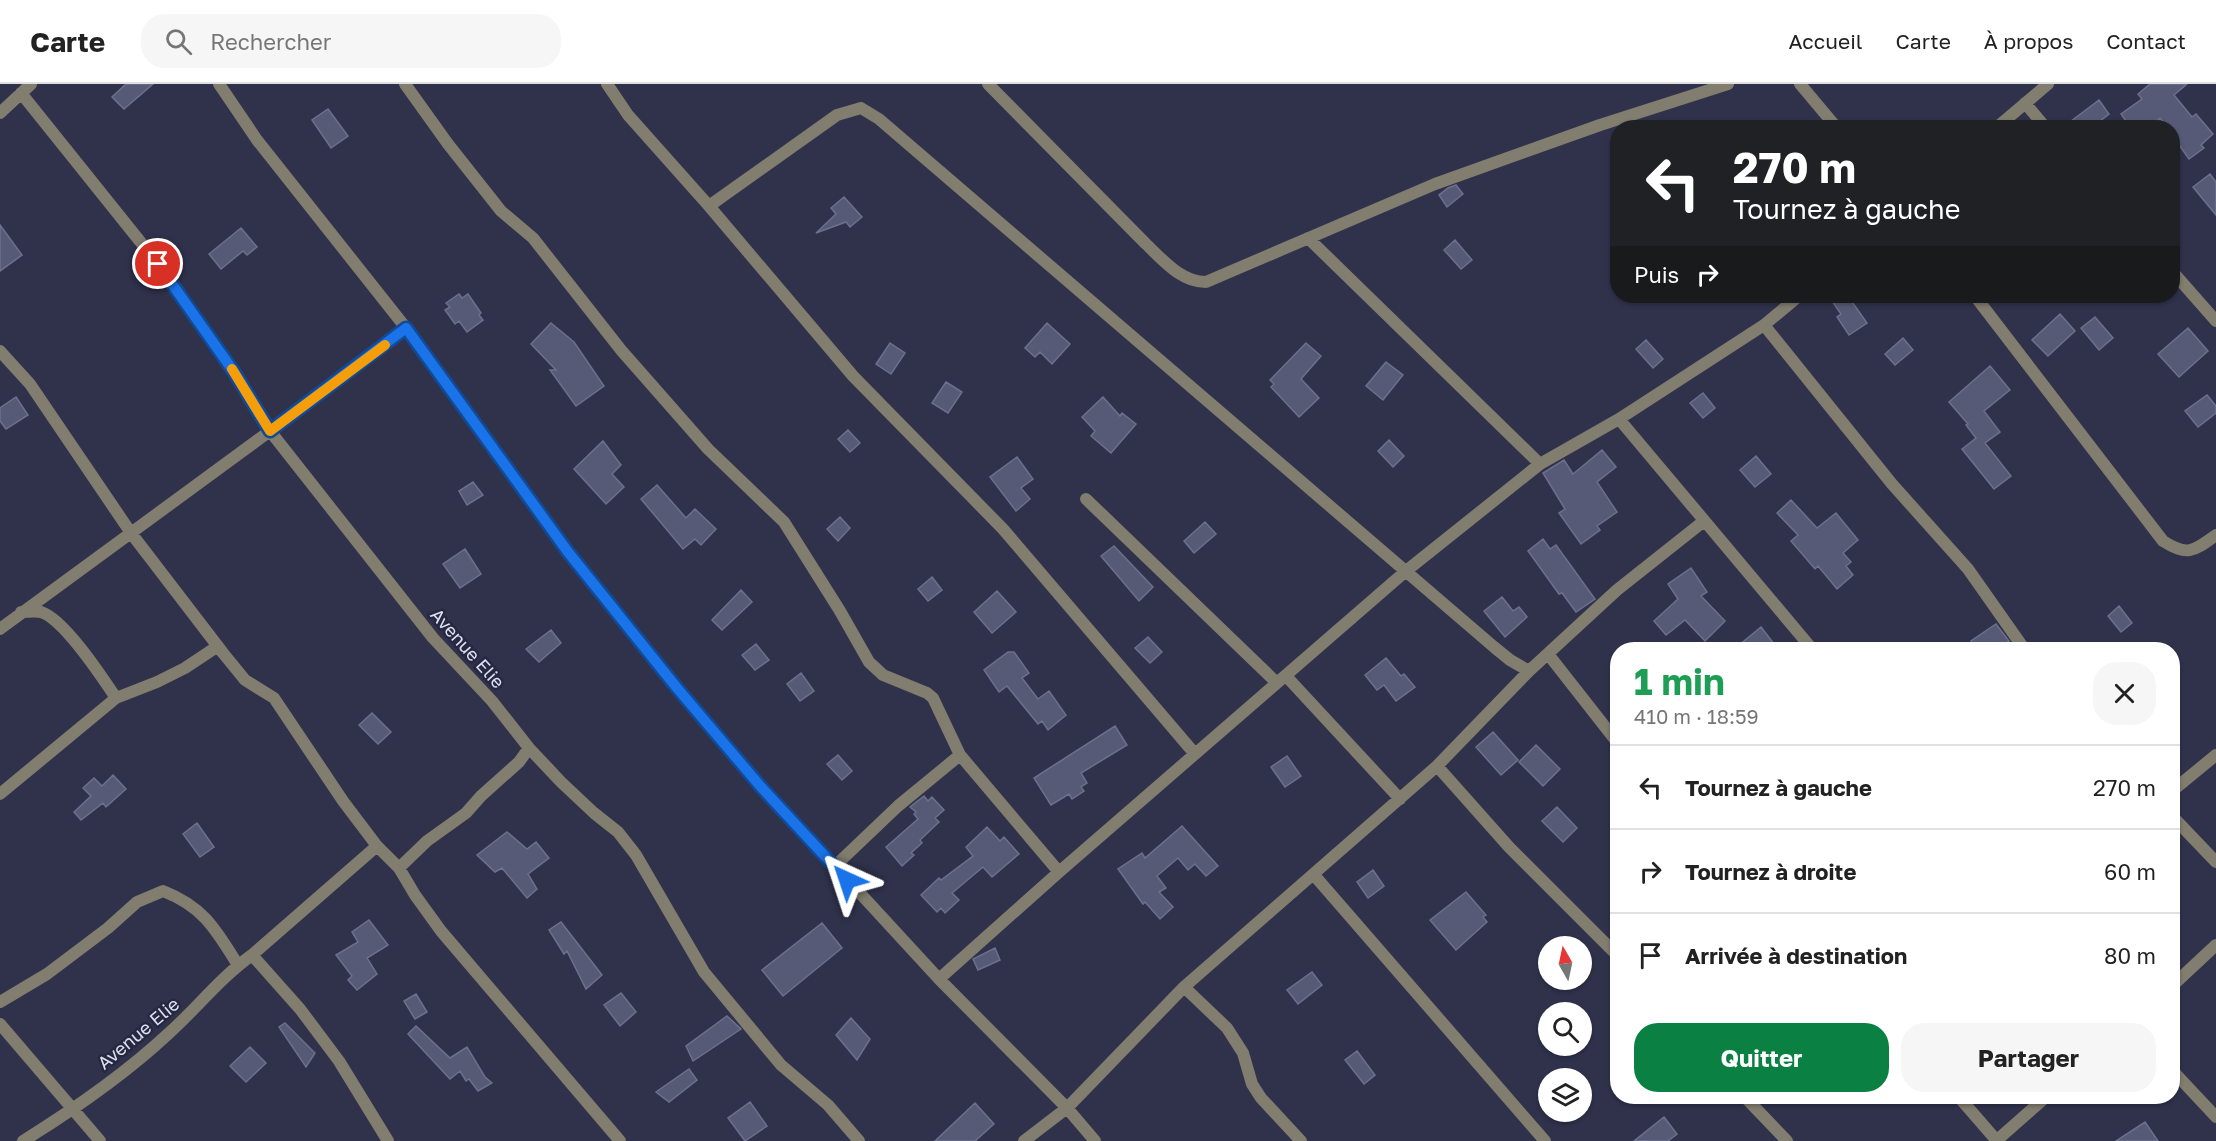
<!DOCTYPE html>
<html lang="fr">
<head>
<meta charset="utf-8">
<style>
	:root { --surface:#fff; --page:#f6f6f6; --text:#222; --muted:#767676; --line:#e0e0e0; --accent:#0b8043 }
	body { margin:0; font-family:"Golos Text",sans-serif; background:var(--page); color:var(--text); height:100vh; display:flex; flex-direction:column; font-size:22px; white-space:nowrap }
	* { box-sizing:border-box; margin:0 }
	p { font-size:20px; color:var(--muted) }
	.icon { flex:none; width:33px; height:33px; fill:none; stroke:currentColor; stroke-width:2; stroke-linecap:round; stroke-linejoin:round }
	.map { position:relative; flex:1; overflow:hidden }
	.side { position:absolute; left:1610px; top:558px; width:570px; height:462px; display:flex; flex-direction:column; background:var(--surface); border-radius:24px; box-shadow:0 2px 4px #0004 }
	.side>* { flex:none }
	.banner { position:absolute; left:1610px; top:36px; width:570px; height:183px; border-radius:24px; box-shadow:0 2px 4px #0004; background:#202124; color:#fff; overflow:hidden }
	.needle { width:39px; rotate:351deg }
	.controls { position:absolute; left:1538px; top:852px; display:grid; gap:12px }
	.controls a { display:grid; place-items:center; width:54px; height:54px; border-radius:50%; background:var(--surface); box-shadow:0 2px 4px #0004; font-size:30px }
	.pin { position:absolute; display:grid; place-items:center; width:51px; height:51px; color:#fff; margin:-26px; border:3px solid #fff; border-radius:50%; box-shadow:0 2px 6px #0007 }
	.me { position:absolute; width:66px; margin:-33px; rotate:318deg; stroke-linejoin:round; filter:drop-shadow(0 0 4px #0008) }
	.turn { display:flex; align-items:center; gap:21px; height:126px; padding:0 24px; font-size:27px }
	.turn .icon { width:78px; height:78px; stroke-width:2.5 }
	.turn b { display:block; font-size:42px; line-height:51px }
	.then { display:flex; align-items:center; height:57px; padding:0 24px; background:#0003; gap:12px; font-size:22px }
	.round { display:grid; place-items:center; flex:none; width:63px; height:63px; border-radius:24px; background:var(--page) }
	.head { display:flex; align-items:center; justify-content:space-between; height:102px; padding:0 24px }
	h1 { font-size:36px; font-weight:700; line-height:45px; color:#1e9e55 }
	.primary-button { display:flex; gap:12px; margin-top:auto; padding:12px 24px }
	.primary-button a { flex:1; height:69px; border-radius:24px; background:var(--accent); color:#fff; font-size:24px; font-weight:700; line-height:69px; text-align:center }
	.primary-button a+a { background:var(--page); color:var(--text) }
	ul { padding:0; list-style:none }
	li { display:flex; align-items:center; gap:18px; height:84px; padding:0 24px; border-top:2px solid var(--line) }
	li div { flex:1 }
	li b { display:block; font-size:22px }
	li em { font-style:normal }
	header { display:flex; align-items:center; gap:36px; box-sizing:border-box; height:84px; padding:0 30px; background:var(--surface); border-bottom:2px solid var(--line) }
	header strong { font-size:28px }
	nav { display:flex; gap:33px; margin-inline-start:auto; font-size:21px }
	.search { width:420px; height:54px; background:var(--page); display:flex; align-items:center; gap:15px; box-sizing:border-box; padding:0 21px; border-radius:24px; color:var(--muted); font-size:22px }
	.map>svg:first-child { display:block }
</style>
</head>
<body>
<header>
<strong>Carte</strong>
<div class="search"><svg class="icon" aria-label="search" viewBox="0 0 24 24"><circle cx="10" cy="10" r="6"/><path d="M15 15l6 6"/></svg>Rechercher</div>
<nav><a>Accueil</a><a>Carte</a><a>À propos</a><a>Contact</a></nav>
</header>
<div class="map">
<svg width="2216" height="1057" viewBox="0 0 2216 1057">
	<rect width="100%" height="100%" fill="#30324c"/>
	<path fill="#575a77" stroke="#6d708d" stroke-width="1.5" d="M126,0H153L124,25L112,13Z
		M2150,0H2187L2174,11L2192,33L2196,30L2213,50L2201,61L2204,64L2189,75L2172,51V44H2167L2160,34L2147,44H2131L2121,30L2142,15L2138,10Z
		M2099,16L2109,30L2091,44H2062Z
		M328,25L348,52L331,64L312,36Z
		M2210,90L2216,98V131L2193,103Z
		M1456,101L1463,110L1447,123L1439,111L1448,104Z
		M844,113L862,133L850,143L846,138L816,149L836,130L831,124Z
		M0,141L22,171L0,187Z
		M241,144L257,163L247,171L243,167L221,185L209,170Z
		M1455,156L1472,176L1461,185L1444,166Z
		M459,210L462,214L468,210L481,229L479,231L483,236L467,248L459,237L455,240L445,226L450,223L446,219Z
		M1840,212H1848L1867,239L1849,251L1837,233L1841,230L1832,217Z
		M2060,230L2075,247L2048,272L2032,256Z
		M2095,233L2113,254L2099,266L2081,244Z
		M551,239L574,258L604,302L576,322L550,286H556L531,260Z
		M1047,239L1070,260L1052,280L1040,268L1035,273L1025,264Z
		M2188,244L2208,267L2179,293L2158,270Z
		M1903,254L1913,266L1895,281L1885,270Z
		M1646,256L1663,275L1653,284L1636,265Z
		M890,259L905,269L891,290L876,280Z
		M1306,259L1321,272L1301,295L1319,314L1299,333L1271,303L1274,300L1270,296Z
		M1386,278L1403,291L1383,316L1366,302Z
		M1990,282L2010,306L1984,327L2000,348L1985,359L2011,392L1994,405L1962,365L1976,354L1966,341L1968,340L1949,318Z
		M946,298L962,308L948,329L932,319Z
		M1703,309L1715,324L1703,334L1690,319Z
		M2207,311L2216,322V329L2198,343L2185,327Z
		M16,313L28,331L6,345L0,337V324Z
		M1103,313L1120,332L1122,329L1136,340L1111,369L1091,352L1095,347L1082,333Z
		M848,346L860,359L850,368L838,355Z
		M1389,356L1404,372L1393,383L1378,367Z
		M603,357L621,381L612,390L624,403L606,420L574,385Z
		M1602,366L1616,383L1597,398L1617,428L1597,442L1600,446L1581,460L1559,429L1565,425L1543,389L1564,376L1573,390Z
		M1756,372L1771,390L1755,403L1740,386Z
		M1017,373L1033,395L1021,404L1030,415L1016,427L990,393Z
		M473,398L483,411L467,421L459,407Z
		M657,401L686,434L695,425L716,445L701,461L695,455L683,465L641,415Z
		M1791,416L1817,444L1836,429L1858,456L1843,469L1851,478L1846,482L1853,491L1837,505L1818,482L1815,485L1791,457L1798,451L1777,429Z
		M840,433L850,444L838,457L827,445Z
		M1205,438L1216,450L1194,469L1184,457Z
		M1543,455L1550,465L1556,461L1595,515L1576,528L1562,509L1559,510L1528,467Z
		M1114,462L1153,503L1139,517L1101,472Z
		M465,465L481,490L460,504L443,480Z
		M1691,484L1707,508L1701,512L1725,537L1705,557L1685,536L1666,551L1654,537L1678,515L1668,500Z
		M932,493L942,506L928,517L918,505Z
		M741,506L752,518L722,546L712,536Z
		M997,507L1016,528L992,549L974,528Z
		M1502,513L1513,527L1519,523L1527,533L1505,553L1484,527Z
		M2119,522L2132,539L2121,548L2108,532Z
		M1996,540L2009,557L1997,566H1977L1971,557Z
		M1761,543L1774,560L1767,566H1733Z
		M551,546L561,559L539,578L526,565Z
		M1148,553L1162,568L1150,579L1135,564Z
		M756,560L769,576L755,586L742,571Z
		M1008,568H1014L1029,589L1022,594L1038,615L1049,607L1066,631L1048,646L1042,637L1038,640L1007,602L999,608L984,586Z
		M1386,574L1401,592L1404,590L1415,603L1396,617L1384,601L1377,606L1365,591Z
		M801,589L814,607L800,617L787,600Z
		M372,629L391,648L378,660L359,641Z
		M1115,642L1127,661L1081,689L1087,699L1081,703L1084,707L1072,715L1069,710L1051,721L1034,694Z
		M1493,648L1518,676L1501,691L1476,663Z
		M1536,661L1560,685L1543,702L1519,678Z
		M838,671L852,687L842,696L827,680Z
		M1287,672L1301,692L1285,703L1271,683Z
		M113,691L126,705L106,723L103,719L81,736L74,728L91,712L83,704L94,694L102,702Z
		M924,712L928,717L932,713L944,726L935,734L939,738L920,756L922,759L911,769L914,771L902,782L886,763L918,735L914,730L916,728L910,723Z
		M1557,723L1577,744L1563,758L1542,737Z
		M197,739L214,763L200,773L183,750Z
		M1182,742L1218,782L1206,792L1195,780L1188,786L1178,774L1157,792L1166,804L1159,808L1173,823L1160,835L1145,818L1143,820L1118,785L1142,769L1145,774Z
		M987,743L1000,757L1004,753L1019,770L992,793L983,783L952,809L959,816L945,829L941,824L937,828L921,811L939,794L941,796L973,772L966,763Z
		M507,748L527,765L536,758L549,774L528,790L537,805L527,814L502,784L495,788L477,771Z
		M1373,786L1384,802L1368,814L1357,798Z
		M1466,808L1486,831L1483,833L1487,838L1456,866L1430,836Z
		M369,836L388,861L367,874L377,890L357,906L348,896L352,892L336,871L358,858L352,848Z
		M561,838L602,891L586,905L567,867L564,870L549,846Z
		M822,839L842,864L783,912L762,886Z
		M995,864L1000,876L978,886L973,875Z
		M1312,888L1322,901L1298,920L1287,906Z
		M621,909L636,928L620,942L604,921Z
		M416,910L427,928L415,935L404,917Z
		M727,932L741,945L693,977L686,962Z
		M851,934L870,955L857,976L836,951Z
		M285,939L315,969L306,983L279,943Z
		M416,942L450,974L467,963L485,993L492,999L478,1007L469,995L466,997L460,987L450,995L408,950Z
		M250,963L266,979L246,998L230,982Z
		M1357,967L1375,991L1364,1000L1345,976Z
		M689,985L697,996L669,1018L656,1008Z
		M750,1018L767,1042L745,1057L728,1034Z
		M975,1019L994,1040L975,1057H935Z
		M1664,1033L1677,1050L1668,1057H1634Z
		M2145,1038L2158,1057H2116Z"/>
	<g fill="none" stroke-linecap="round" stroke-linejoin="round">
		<path stroke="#817d6f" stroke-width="12" d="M219,0L257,56L406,244L568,468L677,604L761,703L835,782
			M405,0L448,60L501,127L533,154L621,266L708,365L784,438L840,527L869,578L883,591L927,609L933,614L960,671
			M607,0L628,31L709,122L853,292L1003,445L1195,670
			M988,0L1146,160C1163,176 1181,198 1206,198L1435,100L1600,41L1728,0
			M1800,0L1837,44
			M21,9L171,196L234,289L270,347L433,554L492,617L529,664L561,698L594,729L618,748L636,771L704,888L781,981L828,1021L859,1057
			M2025,19L2046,44
			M0,29L31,0
			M1996,44L2048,0
			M709,122L837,31L861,24L879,35L1494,563L1510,576L1529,587
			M1308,154L1540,380
			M2172,187L2216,237
			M1975,212L2163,457C2188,473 2194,467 2216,451
			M1764,241L1892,400L1968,485L2025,566
			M0,267L30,300L131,449L223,569L245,596L274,614L343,717L377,762L399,784L415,811L441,847L620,1057
			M1619,335L1813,566
			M1086,415L1277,599
			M21,528C27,528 35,527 41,528C64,535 102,593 116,614
			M0,545L270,347L406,244
			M1548,570L1617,658
			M1286,592L1400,715
			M1437,682L1509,763L1617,871
			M2172,707L2216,671
			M0,710L116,614L157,598L185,584L218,562
			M2172,732L2216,778
			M399,784L427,757L466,729L481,712L519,678L529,664
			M1059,788L960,671L898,722L835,782L939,895L1067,1024L1095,1057
			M1314,791L1545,1057
			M252,871L300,925L339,977L388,1057
			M939,895L1059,788L1406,487L1540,380L1619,335L1764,241L1799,212
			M2172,902L2216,861
			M1184,903L1227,944L1243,969L1252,1000L1261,1014L1301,1057
			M0,918L47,890L108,844L137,818L163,807C204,823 216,846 238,881
			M0,940L100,1057
			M2172,986L2216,1033
			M1744,1012L1787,1057
			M1958,1012L1997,1057
			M23,1057C73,1026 124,991 168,950C196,925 221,893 252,871L377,762
			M1024,1057L1067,1024L1184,903L1437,682L1529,587L1617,506L1704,437
			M1996,1057L2047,1012"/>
	</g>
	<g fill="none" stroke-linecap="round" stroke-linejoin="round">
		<defs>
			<path id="route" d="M158,180L234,288L270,347L406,244L568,468L677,604L761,703L847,796"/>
		</defs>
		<use href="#route" stroke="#114b97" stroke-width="15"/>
		<use href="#route" stroke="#1a73e8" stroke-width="10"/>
		<path stroke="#f59e0b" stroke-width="10" d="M232,285L270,347L385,261"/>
	</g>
	<g text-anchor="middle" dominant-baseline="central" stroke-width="5" stroke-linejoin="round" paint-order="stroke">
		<g font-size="18" fill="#dee0f1" stroke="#262841">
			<text transform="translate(468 564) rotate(48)">Avenue Elie</text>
			<text transform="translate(138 949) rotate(-40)">Avenue Elie</text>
		</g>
	</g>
</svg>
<div class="controls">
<a><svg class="needle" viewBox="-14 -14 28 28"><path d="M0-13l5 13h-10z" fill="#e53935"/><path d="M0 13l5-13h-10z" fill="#767676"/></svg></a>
<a><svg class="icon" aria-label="search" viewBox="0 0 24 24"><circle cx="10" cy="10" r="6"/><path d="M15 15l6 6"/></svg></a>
<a><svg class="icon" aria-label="layers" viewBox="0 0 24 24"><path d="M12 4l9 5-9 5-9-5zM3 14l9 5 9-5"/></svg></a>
</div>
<div class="pin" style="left:158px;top:180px;background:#d93025"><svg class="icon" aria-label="arrive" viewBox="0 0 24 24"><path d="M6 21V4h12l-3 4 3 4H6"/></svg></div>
<svg class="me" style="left:847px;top:796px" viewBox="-20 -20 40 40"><path d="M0-17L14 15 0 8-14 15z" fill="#1a73e8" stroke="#fff" stroke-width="4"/></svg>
<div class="banner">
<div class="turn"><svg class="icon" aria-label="left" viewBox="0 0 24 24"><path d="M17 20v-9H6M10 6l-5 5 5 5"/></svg><div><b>270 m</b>Tournez à gauche</div></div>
<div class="then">Puis<svg class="icon" aria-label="right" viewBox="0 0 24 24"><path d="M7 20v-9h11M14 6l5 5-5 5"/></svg></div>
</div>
<section class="side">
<div class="head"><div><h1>1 min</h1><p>410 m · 18:59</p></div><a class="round"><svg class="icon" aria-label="close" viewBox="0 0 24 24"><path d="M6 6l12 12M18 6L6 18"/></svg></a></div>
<ul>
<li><svg class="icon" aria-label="left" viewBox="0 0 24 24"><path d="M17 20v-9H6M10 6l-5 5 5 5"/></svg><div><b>Tournez à gauche</b></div><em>270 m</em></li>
<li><svg class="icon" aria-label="right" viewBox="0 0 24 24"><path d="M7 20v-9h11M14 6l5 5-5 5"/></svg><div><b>Tournez à droite</b></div><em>60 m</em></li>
<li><svg class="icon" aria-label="arrive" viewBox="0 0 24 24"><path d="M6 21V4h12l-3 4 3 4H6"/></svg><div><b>Arrivée à destination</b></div><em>80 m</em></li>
</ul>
<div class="primary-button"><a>Quitter</a><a>Partager</a></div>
</section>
</div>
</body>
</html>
